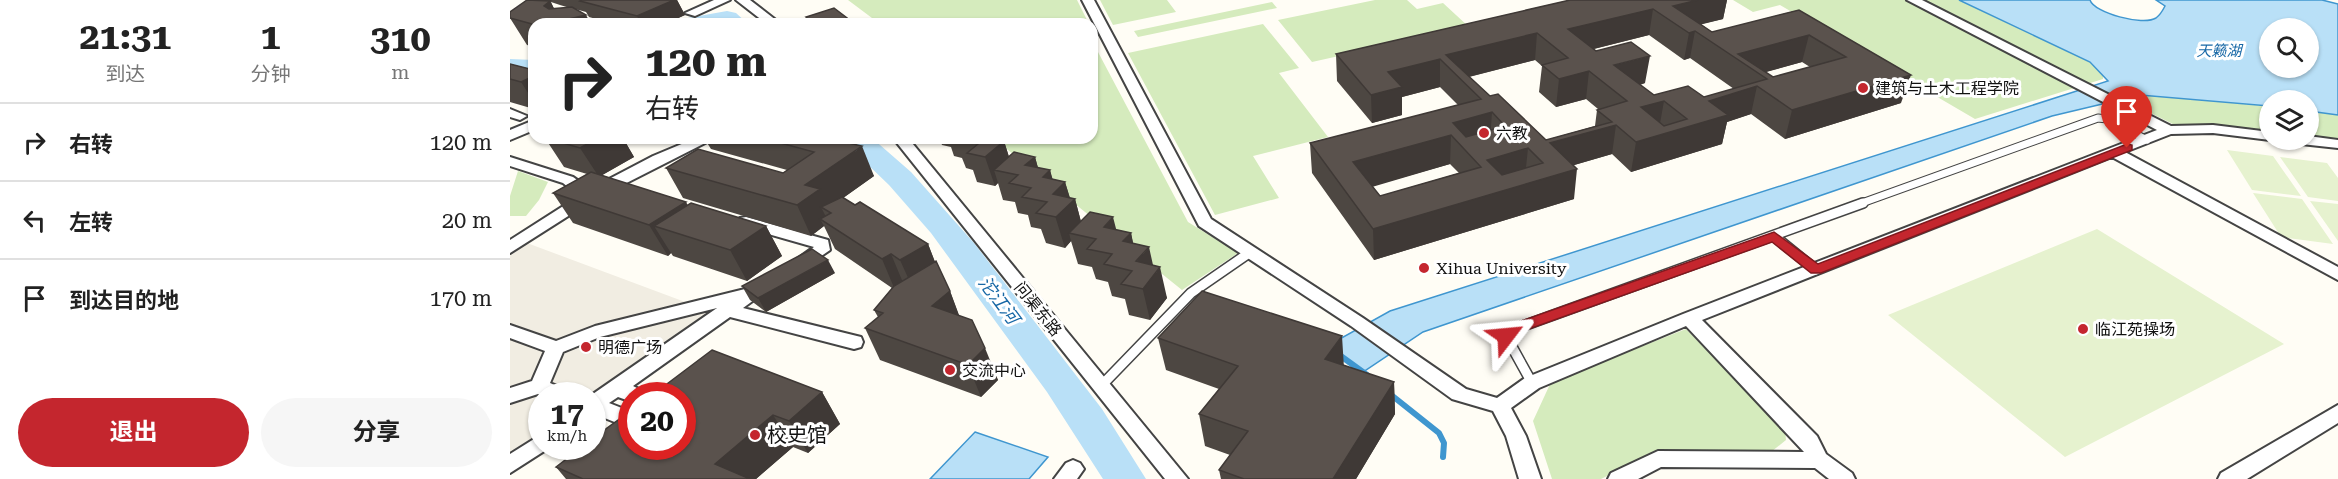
<!DOCTYPE html>
<html lang="zh">
<head>
<meta charset="utf-8">
<style>
	:root { --surface:#fff; --page:#f6f6f6; --text:#222; --muted:#767676; --line:#e0e0e0; --accent:#c4262e }
	body { margin:0; font-family:"Roboto Serif","Noto Sans SC",serif; background:var(--page); color:var(--text); height:100vh; display:flex; flex-direction:column; font-size:22px; white-space:nowrap }
	* { box-sizing:border-box; margin:0 }
	p { font-size:20px; color:var(--muted) }
	.icon { flex:none; width:33px; height:33px; fill:none; stroke:currentColor; stroke-width:2; stroke-linecap:round; stroke-linejoin:round }
	.map { position:relative; flex:1; overflow:hidden }
	.drawer { display:flex; flex-direction:column; background:var(--surface); width:510px }
	.drawer>* { flex:none }
	.banner { position:absolute; left:18px; top:18px; width:570px; height:126px; border-radius:18px; box-shadow:0 2px 4px #0004; background:#fff; color:var(--text); overflow:hidden }
	.tools { position:absolute; left:1749px; top:18px; display:grid; gap:12px }
	.tools a { display:grid; place-items:center; width:60px; height:60px; border-radius:50%; background:var(--surface); box-shadow:0 2px 4px #0004; font-size:30px }
	.speed { position:absolute; left:18px; top:382px; display:flex; gap:12px; font-size:30px; font-weight:700; text-align:center }
	.speed>* { display:grid; place-content:center; width:78px; height:78px; border-radius:50%; background:var(--surface); box-shadow:0 2px 4px #0004; line-height:1 }
	.speed small { font-size:15px; font-weight:400 }
	.speed .limit { border:9px solid #d22; background:#fff; color:#111 }
	.pin { position:absolute; display:grid; place-items:center; width:51px; height:51px; color:#fff; margin:-62px -26px; border-radius:50% 50% 50% 0; rotate:-45deg; box-shadow:0 0 6px #0007 }
	.pin .icon { rotate:45deg }
	.me { position:absolute; width:66px; margin:-33px; rotate:61deg; stroke-linejoin:round; filter:drop-shadow(0 0 4px #0008) }
	.turn { display:flex; align-items:center; gap:21px; height:126px; padding:0 18px; font-size:27px }
	.turn .icon { width:78px; height:78px; stroke-width:2.5 }
	.turn b { display:block; font-size:42px; line-height:51px }
	.eta { display:flex; justify-content:space-evenly; align-items:center; height:102px; text-align:center }
	.eta b { font-size:36px; font-weight:700; line-height:42px }
	.cta { display:flex; gap:12px; margin-top:auto; padding:12px 18px }
	.cta a { flex:1; height:69px; border-radius:36px; background:var(--accent); color:#fff; font-size:24px; font-weight:700; line-height:69px; text-align:center }
	.cta a+a { background:var(--page); color:var(--text) }
	ul { padding:0; list-style:none }
	li { display:flex; align-items:center; gap:18px; height:78px; padding:0 18px; border-top:2px solid var(--line) }
	li div { flex:1 }
	li b { display:block; font-size:22px }
	li em { font-style:normal }
	main { display:flex; flex:1; min-height:0 }
	.map>svg:first-child { display:block }
</style>
</head>
<body>
<main>
<section class="drawer">
<div class="eta">
<div><b>21:31</b><p>到达</p></div>
<div><b>1</b><p>分钟</p></div>
<div><b>310</b><p>m</p></div>
</div>
<ul>
<li><svg class="icon" aria-label="right" viewBox="0 0 24 24"><path d="M7 20v-9h11M14 6l5 5-5 5"/></svg><div><b>右转</b></div><em>120 m</em></li>
<li><svg class="icon" aria-label="left" viewBox="0 0 24 24"><path d="M17 20v-9H6M10 6l-5 5 5 5"/></svg><div><b>左转</b></div><em>20 m</em></li>
<li><svg class="icon" aria-label="arrive" viewBox="0 0 24 24"><path d="M6 21V4h12l-3 4 3 4H6"/></svg><div><b>到达目的地</b></div><em>170 m</em></li>
</ul>
<div class="cta"><a>退出</a><a>分享</a></div>
</section>
<div class="map">
<svg width="1828" height="479" viewBox="0 0 1828 479">
	<rect width="100%" height="100%" fill="#fffdf5"/>
	<path fill="#d5ebbd" d="M338,0H567L579,24H370Z
		M590,0H657L666,12L603,25Z
		M865,0H897L907,9L933,3L959,27L802,62L768,20Z
		M1223,0H1449L1580,62L1593,74V79L1465,119L1270,5L1243,12Z
		M762,2L767,8L628,37L624,31Z
		M753,24L789,68L769,73L818,137L743,156L769,198L705,215L618,53Z
		M588,52L678,222L728,253L672,290L483,138H582V53Z
		M1630,95L1759,106V131L1700,124L1665,125L1612,99Z
		M1798,111L1828,115V140L1799,136Z
		M8,171L38,182L29,200L16,216H0V196Z
		M1176,329L1275,431L1276,440L1261,452L1148,451L1091,479H1042L1023,421L1041,382Z"/>
	<path fill="#e6f2cf" d="M1717,150L1763,156L1791,196L1742,190Z
		M1770,157L1817,163L1828,178V201L1798,197Z
		M1743,193L1792,199L1823,244L1771,237Z
		M1800,201L1828,204V241Z
		M1587,229L1774,344L1555,457L1378,315Z"/>
	<path fill="#f1ede2" d="M17,243L202,312L83,396H32L31,432L0,454V253Z"/>
	<path fill="#b9e0f7" stroke="#3f96cf" stroke-width="1.5" fill-rule="evenodd" d="M1449,0H1580C1584,13 1633,26 1646,18C1650,15 1653,10 1655,6L1646,0H1812L1828,4V115L1799,111L1798,100H1760L1759,106L1630,95L1542,116L913,332L853,372L817,346L880,311L1598,81L1580,62ZM1760,28H1798V68H1760Z
		M465,432L538,457L519,479H420Z"/>
	<g fill="none" stroke-linecap="round" stroke-linejoin="round">
		<path stroke="#3f96cf" stroke-width="6" d="M828,354L857,375
			M880,394L929,433L934,443L933,457"/>
		<path fill="#b9e0f7" fill-rule="evenodd" d="M217,11L226,13L238,24H169L172,19Z
			M0,59L24,60V76L0,75Z
			M330,138H362L401,172L464,243L592,409L636,479H593L537,392L421,233L379,185Z"/>
		<defs>
			<path id="service-far1" d="M1349,204L1588,118L1597,119L1637,140"/>
			<path id="service" d="M1264,236L1306,270
				M1022,383L996,336L999,331L1353,203
				M591,386L681,293L736,255"/>
			<path id="minor" d="M204,0H220L185,16L175,13Z
				M226,0H240L271,24H257Z
				M572,0H584L701,219L853,318L956,389L987,398L1015,378L1173,314L1647,130L1397,0H1412L1661,126L1703,125L1760,132V140H1763H1760L1703,133L1661,134L1615,152L1828,267V280L1602,157L1192,320L1307,436L1316,454L1342,473L1345,479H1319L1305,468L1151,467L1128,479H1098L1101,473L1148,451L1294,452L1176,326L1029,388L1001,408L1016,436L1031,479H1009L996,436L983,411L942,399L841,326L689,226Z
				M0,109L17,116L10,120L0,117Z
				M24,120V130L0,140V130Z
				M1798,136L1828,140V148L1791,144L1784,140H1798Z
				M186,138H205L85,199L0,253V240L69,196L53,183L0,166V157L63,177L80,189L143,156Z
				M383,138H398L678,479H655Z
				M236,217L318,240L320,250L294,268H282L280,264L304,247L230,226L228,222L230,218Z
				M256,277L265,283L262,287L233,308L351,337L353,342L351,347L344,349L220,317L123,386L133,391L136,396H122V402L108,397L99,403L122,412V429L82,413V396H80L207,308L90,337L53,352L40,383L59,391L62,396L28,394L0,403V388L22,381L35,351L0,338V325L46,341L85,326L235,289Z
				M1828,405V423L1737,479H1708L1711,473Z
				M32,434V447L39,448L0,473V454Z
				M563,460L570,463L574,469L567,479H544L556,463Z"/>
		</defs>
		<use href="#service-far1" stroke="#444" stroke-width="9"/>
		<use href="#service" stroke="#444" stroke-width="12"/>
		<use href="#minor" stroke="#444" stroke-width="4"/>
		<use href="#service-far1" stroke="#fff" stroke-width="7"/>
		<use href="#service" stroke="#fff" stroke-width="9"/>
		<use href="#minor" fill="#fff" fill-rule="evenodd"/>
	</g>
	<path fill="#4d4742" fill-rule="evenodd" d="M31,0H167L175,15L155,24H104L79,17L76,12L65,9L81,24H24V47L17,45L0,18L35,1ZM41,2L50,5L60,8L44,9Z
		M1060,0H1217L1213,19L1191,24L1202,32L1289,10L1391,103L1275,139L1241,114L1217,122L1212,144L1121,172L1102,154L1064,165V199L864,260L802,173L800,143L948,105L930,87L892,97V115L862,123L827,81L826,54ZM1139,35L1174,60L1180,58L1224,89L1194,97L1144,95L1130,85L1135,83L1084,49ZM1025,60L1032,66L1029,92L1046,107L1076,99L1088,109L1087,110L1085,126L1036,140L980,96L959,77ZM1292,62L1300,67L1263,77L1255,72ZM940,164L949,173L870,196L862,186Z
		M296,17L345,24H299Z
		M0,64L24,70V109L0,102Z
		M35,138H113L124,157L92,175L177,205L256,226L272,256L237,281L163,256L161,253L158,256L63,223L43,193L77,174L54,167Z
		M194,138H337L339,143L364,176L333,198L418,244L425,262L440,291L449,316L488,380L471,397L370,360L355,328L368,317L364,310L382,288L325,249L314,226L301,236L173,198L156,168L273,173L277,170L201,149Z
		M429,138H491L492,140L494,141L499,157H525L528,168L540,170L542,179L555,182L560,198L565,199L571,222L621,233L623,244L643,265L657,298L640,320L619,315L615,299L602,296L598,282L586,279L582,267L568,264L561,241L555,248L536,243L531,229L521,227L518,215L508,213L505,202L493,200L488,183L485,186L467,182L463,170L456,168L452,158L444,156L441,147L432,145Z
		M325,273L256,312L240,300L232,286Z
		M648,338L834,366L884,382L885,414L846,479H711L709,470L720,455L695,446L689,414L709,389L656,370Z
		M312,392L330,424L298,453L283,447L246,479H56L46,467Z"/>
	<path fill="#3f3936" d="M164,0H167L175,15L155,24H131L127,16Z
		M1188,0H1217L1213,19L1173,29L1163,6Z
		M40,1L51,21L76,15L81,24H42L34,6Z
		M1143,9L1139,35L1055,56L1058,29Z
		M1185,31L1180,58L1174,60L1179,33Z
		M1027,33L1025,60L950,79L936,55Z
		M1299,35L1292,62L1249,74L1228,54Z
		M1140,56L1135,83L1105,91L1104,65Z
		M930,59V87L892,97V115L862,123L861,95L878,72Z
		M1079,71L1076,99L1046,107L1049,79Z
		M1401,75L1391,103L1275,139L1282,110Z
		M24,76V102L11,82Z
		M1247,86L1241,114L1217,122L1212,144L1121,172L1126,142L1194,122L1199,101Z
		M1154,101L1149,129L1131,107Z
		M982,112L980,141L954,148L943,123Z
		M1106,125L1102,154L1037,173L1040,143Z
		M941,135L940,164L845,192L843,162Z
		M88,138H113L124,157L89,177L70,148Z
		M322,138H337L343,153L352,146L364,176L319,208L321,213L311,207L319,223L310,219L314,226L301,236L287,205L295,185Z
		M472,138H491L492,142L494,141L503,170H484L488,183L485,186L475,157Z
		M1018,148L1015,177L976,189L977,160Z
		M525,157L533,186L515,165Z
		M1067,169L1064,199L864,260L863,229Z
		M540,170L546,191L555,182L561,202L565,199L573,229L559,233L561,241L555,248L533,177Z
		M176,202L193,233L144,226L161,253L158,256L139,225Z
		M603,217L611,248L594,227Z
		M256,226L272,256L237,281L220,250Z
		M621,233L627,261L639,247L645,274L650,267L657,298L640,320L627,265L613,241Z
		M418,244L430,275L404,291L390,260Z
		M381,254L394,285L385,290L372,259Z
		M318,260L325,273L256,312L248,298Z
		M440,291L452,323L422,306Z
		M832,336L834,368L815,359Z
		M475,348L488,380L471,397L458,365Z
		M884,382L885,414L846,479H823Z
		M312,392L330,424L298,453L279,421Z
		M263,415L283,447L246,479H215L205,464Z"/>
	<path fill="#5a524d" stroke="#3f3936" stroke-width="1.5" fill-rule="evenodd" d="M17,0L40,1L34,6L39,9L62,7L76,15L42,23L22,24L0,18V12Z
		M72,0H164L127,16L70,1Z
		M1060,0H1188L1163,6L1202,32L1289,10L1401,75L1282,110L1247,86L1199,101L1218,115L1126,142L1106,125L1040,143L1067,169L863,229L800,143L971,99L930,59L878,72L892,87L861,95L826,54ZM1143,9L1179,33L1185,31L1257,79L1194,97L1178,86L1144,95L1104,65L1140,56L1121,42L1086,51L1058,29ZM1027,33L1058,58L1032,65L1049,79L1079,71L1117,101L1087,110L1102,122L1036,140L988,94L980,96L936,55ZM1299,35L1336,57L1263,77L1228,54ZM1154,101L1177,119L1154,126L1131,107ZM982,112L995,126L956,137L943,123ZM941,135L971,167L870,196L843,162ZM1018,148L1033,163L992,175L977,160Z
		M324,8L345,24H305L296,17Z
		M169,21L174,24H161Z
		M0,64L24,70V76L11,82L0,79Z
		M36,138H88L70,148Z
		M252,138H322L321,139L352,146L295,185L310,189L287,205L156,168L188,149L273,173L304,152Z
		M446,138H482L494,141L475,157L457,153L468,144L445,139Z
		M504,152L525,157L515,165L540,170L533,177L555,182L543,194L565,199L546,217L526,213L537,202L512,197L521,188L499,183L508,175L484,170Z
		M81,172L176,202L139,225L43,193Z
		M332,197L345,205L350,202L418,244L390,260L381,254L372,259L310,219L321,213L311,207Z
		M181,203L256,226L220,250L144,226Z
		M580,212L603,217L594,227L621,233L613,241L639,247L626,261L650,267L633,289L611,284L622,271L594,264L602,254L577,249L586,239L559,233Z
		M302,249L318,260L248,298L232,286Z
		M426,261L440,291L422,306L462,320L475,348L458,365L355,328L373,313L364,310L384,286Z
		M692,291L832,336L815,359L884,382L823,479H734L709,470L738,431L689,414L728,366L648,338Z
		M202,350L312,392L279,421L263,415L205,464L240,479H73L46,467L72,447H82V439L122,410V447H172V396H141Z"/>
	<path fill="#c4262e" stroke="#7f191e" stroke-width="1.5" d="M1617,144L1622,145V150L1311,273H1301L1262,242L1005,334L1002,340L996,342L989,336L994,327L1264,232L1308,264Z"/>
	<g fill="#c4262e" stroke="#fff" stroke-width="2">
		<circle cx="1353" cy="88" r="6"/>
		<circle cx="974" cy="133" r="6"/>
		<circle cx="914" cy="268" r="6"/>
		<circle cx="1573" cy="329" r="6"/>
		<circle cx="76" cy="347" r="6"/>
		<circle cx="440" cy="370" r="6"/>
		<circle cx="245" cy="435" r="6"/>
	</g>
	<g text-anchor="middle" dominant-baseline="central" stroke-width="6" stroke-linejoin="round" paint-order="stroke">
		<g font-size="15" font-style="italic" fill="#1768a6" stroke="#fff">
			<text x="1709" y="51">天籁湖</text>
		</g>
		<g font-size="16" fill="#111" stroke="#fff" text-anchor="start">
			<text x="1365" y="88">建筑与土木工程学院</text>
			<text x="986" y="133">六教</text>
			<text x="926" y="268">Xihua University</text>
			<text x="1585" y="329">临江苑操场</text>
			<text x="88" y="347">明德广场</text>
			<text x="452" y="370">交流中心</text>
		</g>
		<g font-size="16" fill="#111" stroke="#fff">
			<text transform="translate(528 309) rotate(51)">问渠东路</text>
		</g>
		<g font-size="18" font-style="italic" fill="#1768a6" stroke="#fff">
			<text transform="translate(489 300) rotate(53)">沱江河</text>
		</g>
		<g font-size="20" fill="#111" stroke="#fff" text-anchor="start">
			<text x="257" y="435">校史馆</text>
		</g>
	</g>
</svg>
<div class="tools">
<a><svg class="icon" aria-label="search" viewBox="0 0 24 24"><circle cx="10" cy="10" r="6"/><path d="M15 15l6 6"/></svg></a>
<a><svg class="icon" aria-label="layers" viewBox="0 0 24 24"><path d="M12 4l9 5-9 5-9-5zM3 14l9 5 9-5"/></svg></a>
</div>
<div class="speed"><div>17<small>km/h</small></div><div class="limit">20</div></div>
<div class="pin" style="left:1617px;top:148px;background:#d93025"><svg class="icon" aria-label="arrive" viewBox="0 0 24 24"><path d="M6 21V4h12l-3 4 3 4H6"/></svg></div>
<svg class="me" style="left:996px;top:336px" viewBox="-20 -20 40 40"><path d="M0-17L14 15 0 8-14 15z" fill="#c4262e" stroke="#fff" stroke-width="4"/></svg>
<div class="banner">
<div class="turn"><svg class="icon" aria-label="right" viewBox="0 0 24 24"><path d="M7 20v-9h11M14 6l5 5-5 5"/></svg><div><b>120 m</b>右转</div></div>
</div>
</div>
</main>
</body>
</html>
